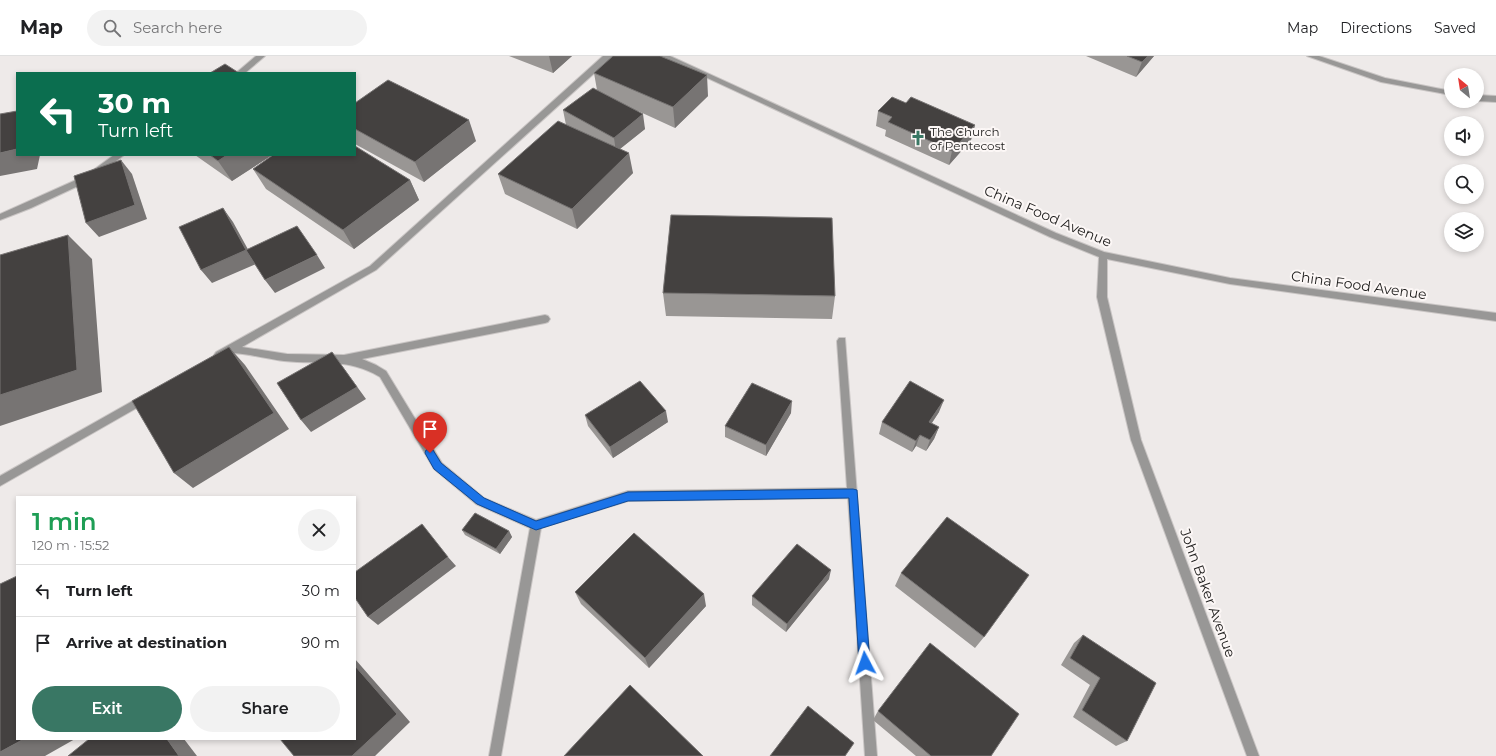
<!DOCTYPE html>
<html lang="en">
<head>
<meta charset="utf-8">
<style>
	:root { --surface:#fff; --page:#f2f2f2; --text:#202124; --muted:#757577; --line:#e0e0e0; --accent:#397764 }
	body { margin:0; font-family:Montserrat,sans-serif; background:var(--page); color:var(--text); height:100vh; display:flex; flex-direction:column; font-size:15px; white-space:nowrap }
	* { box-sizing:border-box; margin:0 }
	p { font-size:13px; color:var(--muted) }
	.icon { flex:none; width:22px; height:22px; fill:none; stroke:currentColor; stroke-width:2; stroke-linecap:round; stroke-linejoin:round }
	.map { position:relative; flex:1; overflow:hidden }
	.panel { position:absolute; left:16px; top:440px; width:340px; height:244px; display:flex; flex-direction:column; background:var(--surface); border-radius:0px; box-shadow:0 2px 6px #0003 }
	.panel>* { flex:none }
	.top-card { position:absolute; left:16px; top:16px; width:340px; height:84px; border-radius:0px; box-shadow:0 2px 6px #0003; background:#0b6e4f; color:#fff; overflow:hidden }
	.needle { width:26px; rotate:330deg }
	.fabs { position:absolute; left:1444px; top:12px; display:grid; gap:8px }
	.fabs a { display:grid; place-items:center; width:40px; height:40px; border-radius:50%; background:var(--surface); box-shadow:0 2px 6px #0003; font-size:20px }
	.pin { position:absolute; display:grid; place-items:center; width:34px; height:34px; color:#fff; margin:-41px -17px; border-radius:50% 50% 50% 0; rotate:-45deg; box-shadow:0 0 4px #0007 }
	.pin .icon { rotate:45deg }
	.me { position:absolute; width:44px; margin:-22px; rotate:356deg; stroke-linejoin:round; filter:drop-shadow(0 0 3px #0008) }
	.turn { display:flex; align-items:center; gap:14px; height:84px; padding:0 16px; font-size:18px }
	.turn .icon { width:52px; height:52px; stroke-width:2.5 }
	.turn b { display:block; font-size:28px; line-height:34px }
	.round { display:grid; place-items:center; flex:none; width:42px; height:42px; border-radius:21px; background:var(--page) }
	.headline { display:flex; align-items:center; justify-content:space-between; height:68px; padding:0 16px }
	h1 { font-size:24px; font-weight:600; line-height:30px; color:#1e9e55 }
	.action { display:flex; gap:8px; margin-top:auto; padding:8px 16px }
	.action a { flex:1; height:46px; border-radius:24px; background:var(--accent); color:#fff; font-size:16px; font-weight:600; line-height:46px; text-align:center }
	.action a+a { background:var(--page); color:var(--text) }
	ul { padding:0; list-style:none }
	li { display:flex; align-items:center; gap:12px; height:52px; padding:0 16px; border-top:1px solid var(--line) }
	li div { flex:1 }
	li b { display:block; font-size:15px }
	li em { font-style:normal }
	header { display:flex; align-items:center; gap:24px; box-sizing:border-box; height:56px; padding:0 20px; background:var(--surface); border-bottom:1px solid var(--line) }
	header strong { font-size:19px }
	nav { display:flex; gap:22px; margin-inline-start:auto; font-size:14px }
	.search { width:280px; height:36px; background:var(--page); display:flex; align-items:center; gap:10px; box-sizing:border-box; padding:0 14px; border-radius:22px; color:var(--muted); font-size:15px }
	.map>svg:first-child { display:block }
</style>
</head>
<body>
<header>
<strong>Map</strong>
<div class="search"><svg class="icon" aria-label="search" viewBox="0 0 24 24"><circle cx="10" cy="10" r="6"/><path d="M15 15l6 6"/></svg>Search here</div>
<nav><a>Map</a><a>Directions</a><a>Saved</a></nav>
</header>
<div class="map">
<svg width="1496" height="700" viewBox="0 0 1496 700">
	<rect width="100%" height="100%" fill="#eeeae9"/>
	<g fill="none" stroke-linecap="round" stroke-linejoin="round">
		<defs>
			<path id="minor" d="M256,0H265L245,17H236Z
				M603,0H615L609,4L376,214L242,291L287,298L344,299L545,259L548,260L550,263L548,266L545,267L362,303L376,309L386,315L442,407L484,442L536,464L628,435L847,432L837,285L839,282H845L877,700H865L848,442L628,445L541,472L501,700H489L530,472L476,448L434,413L380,321C347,301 320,309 284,305C267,303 250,298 233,297C228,297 224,301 219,303L216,302L214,299L216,296L370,210Z
				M660,0H670L1056,177L1104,196L1230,222L1496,257V265L1230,228L1107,203V241L1141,384L1259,700H1247L1131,384L1097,241L1099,201L1050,181Z
				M1307,0H1319L1385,22L1451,35V39L1381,26Z
				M1477,39L1496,40V46L1477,45Z
				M114,99H124L91,124L31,152L0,164V158L85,120Z
				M145,338L149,339L150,342L149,345L0,430V420Z"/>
		</defs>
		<use href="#minor" stroke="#c9c5c4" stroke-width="2"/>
		<use href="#minor" fill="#989796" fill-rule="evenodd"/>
	</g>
	<path fill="#999694" d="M509,0H572L553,17Z
		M1086,0H1154L1136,21Z
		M594,17L708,40L675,72L638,55L645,73L620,93L633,117L577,173L505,138L498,118L566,69L563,54L597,34Z
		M355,47L476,85L424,126L355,88Z
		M906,47L975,69L971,84L949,109L885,80L886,74L876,70L878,55Z
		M195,99H272L232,125Z
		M253,113L410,124L419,144L354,193L266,133Z
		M663,237L835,240L832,263L666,260Z
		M939,356L932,367L939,371L934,383L926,395L916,390L912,396L879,378L882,366Z
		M791,357L766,400L725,381V370Z
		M585,359L668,366L613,402L588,370Z
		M462,474L509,475L512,481L500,498L465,479Z
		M901,517L984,581L975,592L895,530Z
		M829,523L786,576L752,549V540Z
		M575,536L706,550L649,612L581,548Z
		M1083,579L1127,685L1116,690L1073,661L1090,629L1061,609L1074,587Z
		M878,655L991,700H916L873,664Z"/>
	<path fill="#777473" d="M549,0H572L553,17Z
		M1148,0H1154L1136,21L1142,6Z
		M707,19L708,40L675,72L673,51Z
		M643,58L645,73L616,96L614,82Z
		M469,64L476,85L424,126L415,106Z
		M975,69L971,84L949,109L952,95Z
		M17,93V99H40L37,113L0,120V97Z
		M629,97L633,117L577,173L572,153Z
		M227,99H272L232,125L218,105Z
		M121,104L132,118L147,163L99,181L86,167Z
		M410,124L419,144L354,193L343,174Z
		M223,152L233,166L256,208L212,227L201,214Z
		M68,179L92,203L102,336L0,370V339Z
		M317,199L325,212L275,237L265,224Z
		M229,291L245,309L289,373L193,432L174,417Z
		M332,296L366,343L311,376L301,364Z
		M944,344L939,356L925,377L929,366Z
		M792,345L791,357L766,400V389Z
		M666,355L668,366L613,402L610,391Z
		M939,371L934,383L926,395L930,384Z
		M920,379L916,390L912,396L916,385Z
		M509,475L512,481L500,498L496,493Z
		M448,501L456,510L378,569L368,561Z
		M831,514L829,523L786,576L787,568Z
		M704,538L706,550L649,612L645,602Z
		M355,603L410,666L375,700H352Z
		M24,683H75L45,700H0V696Z
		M167,683H184L197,700H179Z"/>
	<path fill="#444140" stroke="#777473" d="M613,0H660L707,19L673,51L594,17Z
		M1127,0H1148L1142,6Z
		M225,8L239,17H210Z
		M388,24L469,64L415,106L355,73V47Z
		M593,32L643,58L614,82L563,54Z
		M892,41L906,47L911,41L975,69L952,95L888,66L892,61L878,55Z
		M17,55V93L0,97V58Z
		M558,65L629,97L572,153L498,118Z
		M355,90L410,124L343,174L253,113L273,99H355Z
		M210,99H227L218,105Z
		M121,104L135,149L86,167L74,120Z
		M223,152L246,194L201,214L179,171Z
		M671,159L832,162L835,240L663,237Z
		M297,170L317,199L265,224L246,194Z
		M68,179L77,314L0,339V199Z
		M229,291L274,357L174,417L132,345Z
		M332,296L357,331L301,364L277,327Z
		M640,325L666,355L610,391L585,359Z
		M910,325L944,344L929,366L939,371L930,384L920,379L916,385L882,366Z
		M752,327L792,345L766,389L725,370Z
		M475,457L509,475L496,493L462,474Z
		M947,461L1029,519L984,581L901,517Z
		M422,468L448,501L368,561L355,542V516Z
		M634,477L704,538L645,602L575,536Z
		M797,488L831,514L787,568L752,540Z
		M17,520V683H24L0,696V528Z
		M1083,579L1156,627L1127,685L1082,654L1100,622L1070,602Z
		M930,587L1019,658L991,700H931L878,655Z
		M355,610L397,658L352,700H294L280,683H355Z
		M630,629L703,700H564Z
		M808,650L854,687L845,700H770Z
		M89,683H167L179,700H68Z"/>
	<path fill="#1a73e8" stroke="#114b97" d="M430,393L433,394L441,407L484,442L536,465L628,436L853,433L857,434L870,607L869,611L865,613L861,611L859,607L849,442L628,445L536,474L477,448L434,413L425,397L426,394Z"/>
	<defs>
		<symbol id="church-bare" viewBox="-9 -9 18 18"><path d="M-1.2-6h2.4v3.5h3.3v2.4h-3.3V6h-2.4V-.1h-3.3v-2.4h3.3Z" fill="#397764" stroke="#fcf7f6" stroke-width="2.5" paint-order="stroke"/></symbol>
	</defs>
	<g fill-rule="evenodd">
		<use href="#church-bare" x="907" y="71" width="22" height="22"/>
	</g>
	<g text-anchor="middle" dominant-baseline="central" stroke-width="4" stroke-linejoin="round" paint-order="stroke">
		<g font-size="12" fill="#1e1d1c" stroke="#fcf7f6" text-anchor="start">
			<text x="930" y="75">The Church<tspan x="930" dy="14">of Pentecost</tspan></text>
		</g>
		<g font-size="14" fill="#1e1d1c" stroke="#fcf7f6">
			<text transform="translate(1048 160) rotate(23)">China Food Avenue</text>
			<text transform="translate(1359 229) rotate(8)">China Food Avenue</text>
			<text transform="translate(1208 537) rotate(70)">John Baker Avenue</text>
		</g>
	</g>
</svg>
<div class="fabs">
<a><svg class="needle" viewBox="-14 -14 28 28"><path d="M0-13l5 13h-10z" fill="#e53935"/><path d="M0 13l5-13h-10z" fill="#757577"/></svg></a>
<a><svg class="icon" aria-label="sound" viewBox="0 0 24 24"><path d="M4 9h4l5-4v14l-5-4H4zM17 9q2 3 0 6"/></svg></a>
<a><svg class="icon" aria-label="search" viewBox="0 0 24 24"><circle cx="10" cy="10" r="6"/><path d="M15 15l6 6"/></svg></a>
<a><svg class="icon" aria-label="layers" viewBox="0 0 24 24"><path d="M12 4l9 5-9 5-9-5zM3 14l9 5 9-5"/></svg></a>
</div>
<div class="pin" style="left:430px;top:397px;background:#d93025"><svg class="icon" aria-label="arrive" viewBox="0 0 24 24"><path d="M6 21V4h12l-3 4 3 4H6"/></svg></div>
<svg class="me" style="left:865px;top:607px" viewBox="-20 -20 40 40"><path d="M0-17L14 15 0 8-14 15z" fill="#1a73e8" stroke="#fff" stroke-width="4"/></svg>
<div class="top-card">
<div class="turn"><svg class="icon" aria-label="left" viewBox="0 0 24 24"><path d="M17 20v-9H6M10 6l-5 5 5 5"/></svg><div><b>30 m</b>Turn left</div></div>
</div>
<section class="panel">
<div class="headline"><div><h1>1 min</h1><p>120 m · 15:52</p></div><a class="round"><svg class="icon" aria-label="close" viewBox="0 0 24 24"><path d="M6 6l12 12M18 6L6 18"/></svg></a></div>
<ul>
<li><svg class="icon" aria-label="left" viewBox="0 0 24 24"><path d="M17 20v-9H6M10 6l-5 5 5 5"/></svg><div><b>Turn left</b></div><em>30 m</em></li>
<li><svg class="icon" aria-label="arrive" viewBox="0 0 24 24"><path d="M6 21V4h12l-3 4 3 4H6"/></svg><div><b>Arrive at destination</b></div><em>90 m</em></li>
</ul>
<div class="action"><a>Exit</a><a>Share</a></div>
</section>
</div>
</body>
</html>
